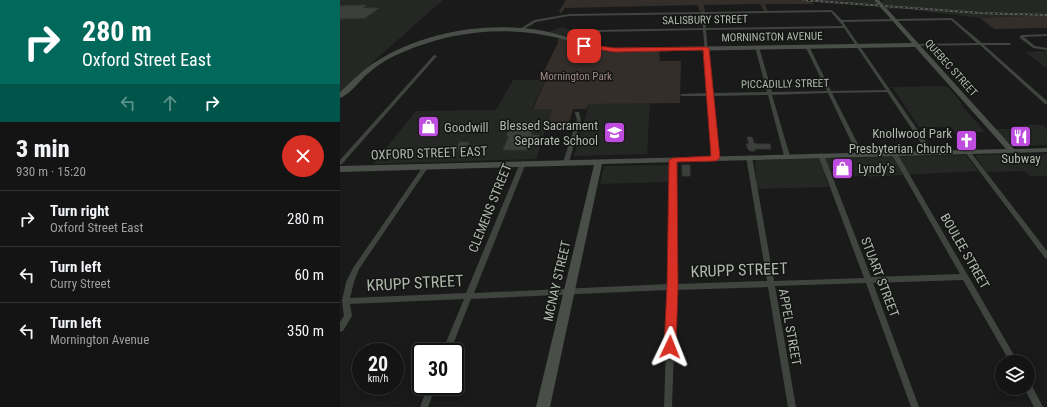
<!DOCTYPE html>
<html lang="en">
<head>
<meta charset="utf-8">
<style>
	:root { --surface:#131413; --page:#202121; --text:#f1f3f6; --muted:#9d9ea0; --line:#323333 }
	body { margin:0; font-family:"Roboto Condensed",sans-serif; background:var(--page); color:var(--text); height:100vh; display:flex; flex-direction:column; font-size:15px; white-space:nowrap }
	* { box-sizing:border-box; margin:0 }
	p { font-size:13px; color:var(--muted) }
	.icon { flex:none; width:22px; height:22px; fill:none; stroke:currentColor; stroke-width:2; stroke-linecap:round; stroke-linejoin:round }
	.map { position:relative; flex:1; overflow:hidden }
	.drawer { display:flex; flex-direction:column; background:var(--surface); width:340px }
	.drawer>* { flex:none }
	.top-card { background:#00695c; color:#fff; overflow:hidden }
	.buttons { position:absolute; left:655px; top:355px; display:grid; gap:8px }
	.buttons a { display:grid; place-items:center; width:40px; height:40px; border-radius:50%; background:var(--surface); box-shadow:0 2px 10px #0003,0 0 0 1px var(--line); font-size:20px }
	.speed { position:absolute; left:12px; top:343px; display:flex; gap:8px; font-size:20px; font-weight:700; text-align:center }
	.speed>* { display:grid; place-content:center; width:52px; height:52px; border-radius:50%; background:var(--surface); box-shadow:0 2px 10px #0003,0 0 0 1px var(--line); line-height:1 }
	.speed small { font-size:10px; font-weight:400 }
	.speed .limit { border:2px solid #111; border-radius:6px; background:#fff; color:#111 }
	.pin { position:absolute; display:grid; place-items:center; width:34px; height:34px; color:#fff; margin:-17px; border-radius:8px; box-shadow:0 2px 6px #0006 }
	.me { position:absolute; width:44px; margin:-22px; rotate:2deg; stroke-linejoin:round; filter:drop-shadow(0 0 3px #0008) }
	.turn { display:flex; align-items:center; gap:14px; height:84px; padding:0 16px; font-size:18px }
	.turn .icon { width:52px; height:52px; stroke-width:2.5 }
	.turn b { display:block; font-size:28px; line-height:34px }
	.lanes { display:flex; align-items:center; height:38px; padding:0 16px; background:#0003; justify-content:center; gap:20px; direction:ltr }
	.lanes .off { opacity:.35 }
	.round { display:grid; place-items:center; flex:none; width:42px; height:42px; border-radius:21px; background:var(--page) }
	.headline { display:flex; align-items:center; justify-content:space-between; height:68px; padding:0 16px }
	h1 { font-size:24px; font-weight:800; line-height:30px }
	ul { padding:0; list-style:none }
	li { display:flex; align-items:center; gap:12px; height:56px; padding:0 16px; border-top:1px solid var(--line) }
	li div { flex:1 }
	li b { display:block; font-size:15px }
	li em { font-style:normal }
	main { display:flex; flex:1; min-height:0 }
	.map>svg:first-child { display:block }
</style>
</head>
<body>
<main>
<section class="drawer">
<div class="top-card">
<div class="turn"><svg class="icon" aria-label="right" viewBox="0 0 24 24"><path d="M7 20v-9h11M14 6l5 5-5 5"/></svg><div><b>280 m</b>Oxford Street East</div></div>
<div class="lanes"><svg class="icon off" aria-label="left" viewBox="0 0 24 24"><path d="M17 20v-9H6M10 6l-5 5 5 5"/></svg><svg class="icon off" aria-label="ahead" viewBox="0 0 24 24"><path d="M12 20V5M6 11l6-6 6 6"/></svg><svg class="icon" aria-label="right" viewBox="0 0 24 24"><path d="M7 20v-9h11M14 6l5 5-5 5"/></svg></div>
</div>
<div class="headline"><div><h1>3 min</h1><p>930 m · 15:20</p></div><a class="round" style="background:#d93025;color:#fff"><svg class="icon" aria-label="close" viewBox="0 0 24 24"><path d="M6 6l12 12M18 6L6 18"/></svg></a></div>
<ul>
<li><svg class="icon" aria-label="right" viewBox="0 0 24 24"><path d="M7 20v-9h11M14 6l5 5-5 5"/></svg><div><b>Turn right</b><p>Oxford Street East</p></div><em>280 m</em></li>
<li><svg class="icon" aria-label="left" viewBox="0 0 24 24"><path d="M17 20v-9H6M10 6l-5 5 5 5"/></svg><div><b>Turn left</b><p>Curry Street</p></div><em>60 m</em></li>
<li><svg class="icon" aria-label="left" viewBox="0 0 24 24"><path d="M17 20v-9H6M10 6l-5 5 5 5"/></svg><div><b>Turn left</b><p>Mornington Avenue</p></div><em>350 m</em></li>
</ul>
</section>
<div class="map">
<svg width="707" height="407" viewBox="0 0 707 407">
	<rect width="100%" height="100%" fill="#191a19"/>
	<path fill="#252725" d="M0,0H103L0,91Z
		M456,0H532L543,2L542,0H707V15L640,18L564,9H549L547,7Z
		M223,27L238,33L226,36L208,32Z
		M707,51V69L685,52Z
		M173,80H205L192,109H212L196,159L33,164L76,111L156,110Z
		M607,86L621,102V105L645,132L615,133L611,127H579L552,87Z
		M310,103L307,154L234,156L249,104Z
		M683,125H703L707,129V145L673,146L654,129H686Z
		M707,154V176H690L685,171L646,172L635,155Z
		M626,155L638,171L525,177L523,176L485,175L489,187L417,189L415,160Z
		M329,165L328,182L260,184L264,166Z"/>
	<path fill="#342e2b" d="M226,0H455L472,1L473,4H425L428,11H424L420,4L364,5L365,11H359L358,5L225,8L221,14L219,11Z
		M707,15V28L654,29L640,18Z
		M220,38L244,47L260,50H319L320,61H341L340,103L249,104L246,109H233L229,122H208L212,109H193L206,79H200L219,41H216Z"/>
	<path fill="#3c3f3b" stroke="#333633" d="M26,5L23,8H39L25,18L0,19V6Z
		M173,122H196L191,135H199L196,144H189L187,150H163L169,136H166Z
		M407,137H412L414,143L417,144H430L431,149H415V151H410L408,149L406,144H409Z
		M120,142H129L125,150H115Z
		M342,165H350V176H342Z"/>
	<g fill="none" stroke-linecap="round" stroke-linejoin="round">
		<path fill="#3f443f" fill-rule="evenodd" d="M492,10L502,20L612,18L642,43H670L671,44L669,45H644L707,101V104H705L640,45L576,46L574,45L576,44L637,43L611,20L503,22L593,152L592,153H588L547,92L492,93L523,154L520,156L517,154L488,93L432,95L450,156L447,158L444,156L428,95L373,96L379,158L376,160L373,158L368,96H342L340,95L342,94L368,93L363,30L256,32L242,34L226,40L224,39L240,32L256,30L363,28L362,14L229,16L196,22L181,31L178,30L194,20L229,14L361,12L363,11L365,12ZM491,12L503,26L366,28L365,14ZM504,28L546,90L491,91L469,46L467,45L465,46L487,91L432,92L419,47L417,46L415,47L427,92L372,93L366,30Z
			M707,34V36L684,37L695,46L707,48V50L693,48L680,38V36L682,35Z
			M94,55L97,56L2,164L0,165V160Z
			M235,112H239L241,120L229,162L226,164L223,162L237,120L235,113Z
			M627,149L629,150L707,251V259L705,258L625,152L624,151Z
			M554,151L557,153L678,362H670L623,280L533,283L579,407H571L526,283L435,286L456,407H448L428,287L336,290L332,407H324L328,290L131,299L110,352H102L124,299L10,304L12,316L3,331L0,332V322L4,316L2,301L6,282L13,268L84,165L86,164L89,166L19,269L14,282L10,298L126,293L180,163L183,161L186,163L134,293L328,284L330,160L333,158L336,160V284L427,281L406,157L409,155L412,157L434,281L524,278L478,155L481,153L484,155L531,277L620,274L551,153Z
			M688,383L691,384L703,407H694L684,388H688Z
			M88,386H96L88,407H80Z"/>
		<path fill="#494f48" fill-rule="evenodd" d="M534,0H539L674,149L707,148V152L262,164L210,407H196L254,165L0,172V166L666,149L575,47L275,52C250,50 228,39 204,35C156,26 105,33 61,53C48,58 35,67 25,76C18,83 9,95 0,98V92C12,81 23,69 37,61C85,31 149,21 204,31C228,36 250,46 275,48L572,43Z"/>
		<defs>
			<path id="rail" d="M463,0L640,13L707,15"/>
		</defs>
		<use href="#rail" stroke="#585e56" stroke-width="2"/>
		<use href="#rail" stroke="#141514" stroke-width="1" stroke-dasharray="2.5" stroke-linecap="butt"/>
	</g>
	<path fill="#d93025" stroke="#8d1f18" d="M244,44L275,48L366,47L369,48L380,158L376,161L337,162L338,287L336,347L334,351L330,352L326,351L324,347L327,287L329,160L333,158L371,156L363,50L275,52L242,47V46Z"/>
	<defs>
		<symbol id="shop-square" viewBox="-11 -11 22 22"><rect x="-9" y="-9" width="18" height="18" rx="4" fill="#bd4cdf" stroke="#141514"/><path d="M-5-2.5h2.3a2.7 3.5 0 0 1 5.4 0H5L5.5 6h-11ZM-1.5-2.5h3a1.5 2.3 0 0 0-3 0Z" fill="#fff"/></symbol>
		<symbol id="school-square" viewBox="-11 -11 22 22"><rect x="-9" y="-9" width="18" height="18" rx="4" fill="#bd4cdf" stroke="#141514"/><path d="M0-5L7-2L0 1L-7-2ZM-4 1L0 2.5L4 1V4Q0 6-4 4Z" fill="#fff"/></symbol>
		<symbol id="restaurant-square" viewBox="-11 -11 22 22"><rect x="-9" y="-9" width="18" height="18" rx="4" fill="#bd4cdf" stroke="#141514"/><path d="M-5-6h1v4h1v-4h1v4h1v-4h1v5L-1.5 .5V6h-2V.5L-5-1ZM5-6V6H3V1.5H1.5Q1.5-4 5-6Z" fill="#fff"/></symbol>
		<symbol id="church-square" viewBox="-11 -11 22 22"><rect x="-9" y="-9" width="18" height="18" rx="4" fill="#bd4cdf" stroke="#141514"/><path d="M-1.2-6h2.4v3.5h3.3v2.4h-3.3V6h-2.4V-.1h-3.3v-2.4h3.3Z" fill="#fff"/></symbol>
	</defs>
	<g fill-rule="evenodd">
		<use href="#shop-square" x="76" y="114" width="25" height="25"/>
		<use href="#school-square" x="262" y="120" width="25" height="25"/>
		<use href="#restaurant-square" x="668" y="124" width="25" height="25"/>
		<use href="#church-square" x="614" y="128" width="25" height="25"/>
		<use href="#shop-square" x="490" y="156" width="25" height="25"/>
	</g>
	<g text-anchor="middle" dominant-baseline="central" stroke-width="3" stroke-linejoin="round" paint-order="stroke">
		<g font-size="11" fill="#afb9ac" stroke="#141514">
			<text transform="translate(365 20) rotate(-1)">SALISBURY STREET</text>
			<text transform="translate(432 37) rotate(-1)">MORNINGTON AVENUE</text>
			<text transform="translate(611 68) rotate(48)">QUEBEC STREET</text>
			<text transform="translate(445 84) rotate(-1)">PICCADILLY STREET</text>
		</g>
		<g font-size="11" fill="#a18a86" stroke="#141514">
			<text x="236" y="76">Mornington Park</text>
		</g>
		<g font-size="13" fill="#afb9ac" stroke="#141514" text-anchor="end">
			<text x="258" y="125">Blessed Sacrament<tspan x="258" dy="15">Separate School</tspan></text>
			<text x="104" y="127" text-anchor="start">Goodwill</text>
			<text x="612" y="133">Knollwood Park<tspan x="612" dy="15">Presbyterian Church</tspan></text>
			<text x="681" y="158" text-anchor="middle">Subway</text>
			<text x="518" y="168" text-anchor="start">Lyndy's</text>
		</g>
		<g font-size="13" fill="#afb9ac" stroke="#141514">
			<text transform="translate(89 153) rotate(-2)">OXFORD STREET EAST</text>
			<text transform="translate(150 208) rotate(-68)">CLEMENS STREET</text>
			<text transform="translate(625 251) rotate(60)">BOULEE STREET</text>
			<text transform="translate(540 277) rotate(69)">STUART STREET</text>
			<text transform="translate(217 281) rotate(-77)">MCNAY STREET</text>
			<text transform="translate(450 327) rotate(80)">APPEL STREET</text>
		</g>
		<g font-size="16" fill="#afb9ac" stroke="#141514">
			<text transform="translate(399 270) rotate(-2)">KRUPP STREET</text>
			<text transform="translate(75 283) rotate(-3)">KRUPP STREET</text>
		</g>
	</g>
</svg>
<div class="buttons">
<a><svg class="icon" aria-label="layers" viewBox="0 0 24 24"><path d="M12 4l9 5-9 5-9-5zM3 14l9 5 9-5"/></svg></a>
</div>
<div class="speed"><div>20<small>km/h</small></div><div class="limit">30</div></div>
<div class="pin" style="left:244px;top:46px;background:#d93025"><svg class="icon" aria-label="arrive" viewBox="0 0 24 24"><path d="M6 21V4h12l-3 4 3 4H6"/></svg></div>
<svg class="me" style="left:330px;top:347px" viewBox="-20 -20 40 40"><path d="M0-17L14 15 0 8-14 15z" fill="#d93025" stroke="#fff" stroke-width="4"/></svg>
</div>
</main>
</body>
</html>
